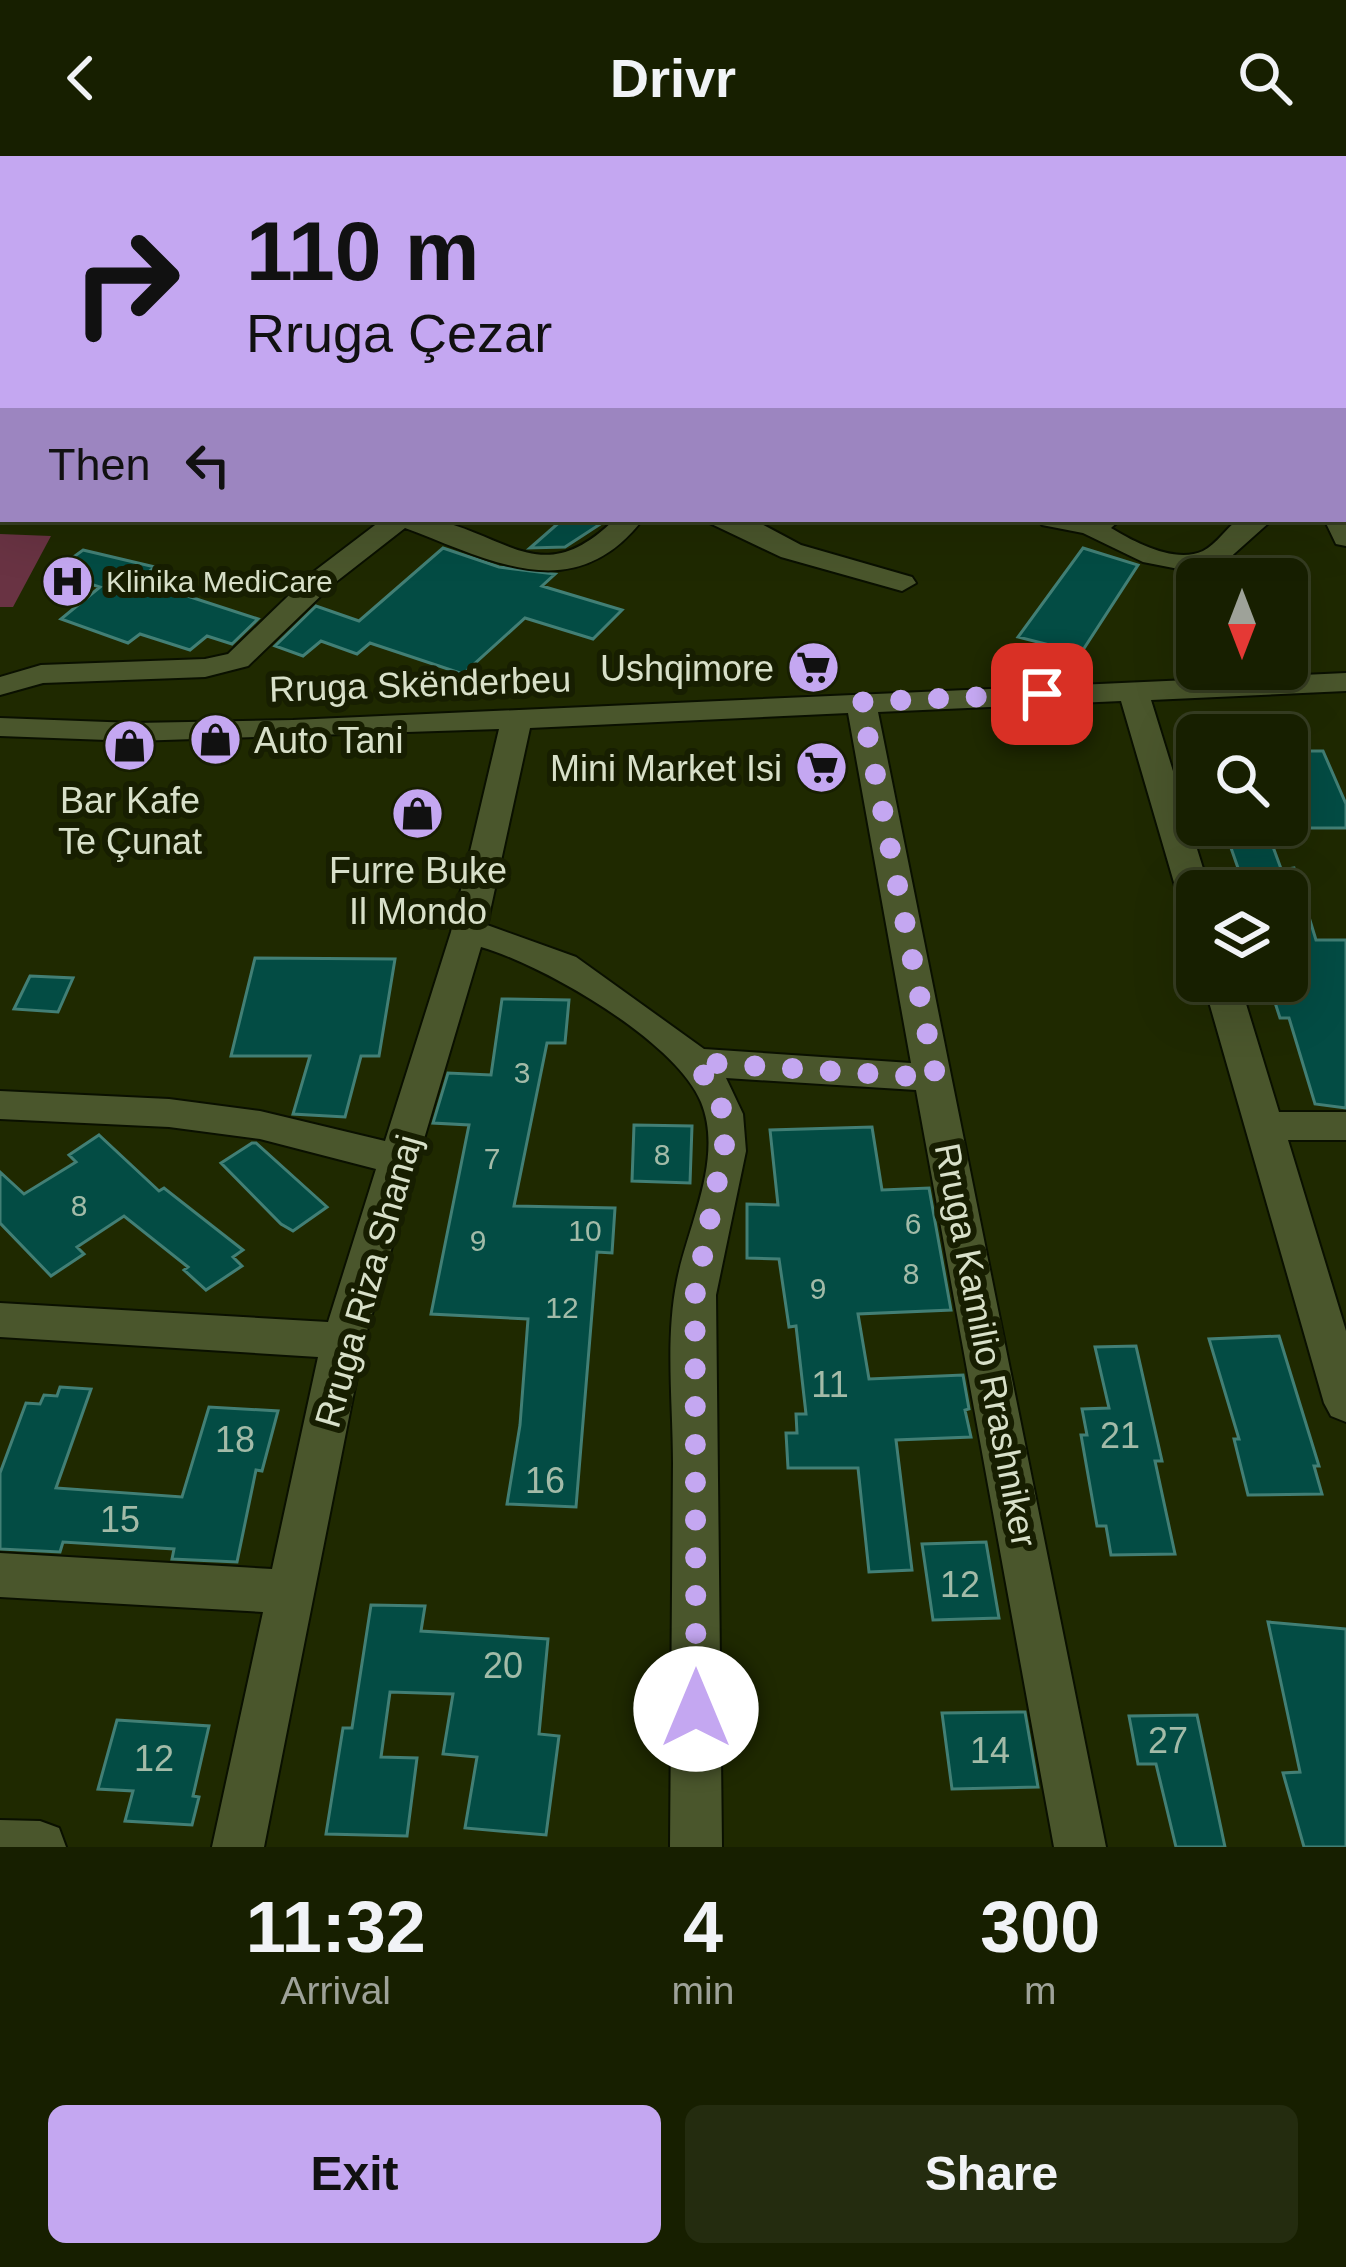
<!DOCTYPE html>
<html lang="en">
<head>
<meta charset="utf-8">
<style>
	:root { --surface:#171f00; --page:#242c0f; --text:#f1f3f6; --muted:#9ea299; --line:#363d22; --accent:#c4a7f1 }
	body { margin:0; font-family:Arial,sans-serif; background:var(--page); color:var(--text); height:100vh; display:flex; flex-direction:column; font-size:45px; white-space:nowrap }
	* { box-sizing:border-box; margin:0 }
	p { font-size:39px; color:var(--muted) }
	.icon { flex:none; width:66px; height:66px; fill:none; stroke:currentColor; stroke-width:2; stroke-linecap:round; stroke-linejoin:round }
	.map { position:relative; height:1691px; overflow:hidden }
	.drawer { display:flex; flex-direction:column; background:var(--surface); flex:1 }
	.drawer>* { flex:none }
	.guide { position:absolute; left:0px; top:0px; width:1347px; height:366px; box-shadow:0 12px 48px #0002,0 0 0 3px var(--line); background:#c4a7f1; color:#111; overflow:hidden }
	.needle { width:78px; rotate:180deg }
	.controls { position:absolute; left:1176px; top:402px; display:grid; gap:24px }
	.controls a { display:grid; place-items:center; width:132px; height:132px; border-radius:18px; background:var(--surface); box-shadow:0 12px 48px #0002,0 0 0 3px var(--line); font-size:60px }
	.pin { position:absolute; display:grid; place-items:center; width:102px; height:102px; color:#fff; margin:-51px; border-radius:24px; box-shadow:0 6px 18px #0006 }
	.me { position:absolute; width:132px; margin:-66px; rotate:0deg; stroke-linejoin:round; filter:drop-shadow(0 0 9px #0008) }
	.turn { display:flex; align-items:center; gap:42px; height:252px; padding:0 48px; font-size:54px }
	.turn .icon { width:156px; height:156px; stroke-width:2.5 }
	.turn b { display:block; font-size:84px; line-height:102px }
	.then { display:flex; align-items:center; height:114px; padding:0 48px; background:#0003; gap:24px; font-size:45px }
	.eta { display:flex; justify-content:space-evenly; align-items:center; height:204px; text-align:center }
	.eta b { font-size:72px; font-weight:700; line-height:84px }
	.primary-button { display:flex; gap:24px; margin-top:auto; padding:24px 48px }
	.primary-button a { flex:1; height:138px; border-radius:18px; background:var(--accent); color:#111; font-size:48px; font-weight:700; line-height:138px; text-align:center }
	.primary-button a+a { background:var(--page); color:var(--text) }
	header { display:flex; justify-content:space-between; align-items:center; height:156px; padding:0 48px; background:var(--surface); font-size:54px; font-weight:700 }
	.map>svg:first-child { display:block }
</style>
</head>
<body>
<header><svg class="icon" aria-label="back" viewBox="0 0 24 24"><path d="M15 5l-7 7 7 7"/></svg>Drivr<svg class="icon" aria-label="search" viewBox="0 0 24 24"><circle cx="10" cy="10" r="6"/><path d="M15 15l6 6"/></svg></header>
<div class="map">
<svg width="1346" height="1691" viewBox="0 0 1346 1691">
	<rect width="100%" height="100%" fill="#1f2900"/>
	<path fill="#693343" d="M0,378L51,380L13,451H0Z"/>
	<path fill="#034c44" stroke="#427f75" stroke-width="3" d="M563,363H608L565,391L530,392Z
		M443,392L499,411L555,418L542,430L622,454L593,483L525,462L463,518L370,487L357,498L321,485L303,500L275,490L316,450L359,465Z
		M1083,392L1138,409L1081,497L1018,481Z
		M83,394L155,411L138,424L258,463L232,488L207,480L190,494L140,478L128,487L61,463L100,431L53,416Z
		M1287,595H1323L1346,648V672H1287Z
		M1223,669H1265L1287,729V713L1294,712L1316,784H1346V952L1315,948L1289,862H1280L1268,825H1287V735H1246Z
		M255,802L395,803L379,900H361L345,961L293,958L310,900H231Z
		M30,820L73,822L58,856L14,853Z
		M502,843L569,844L565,887H547L514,1050L615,1052L612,1097L597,1096L576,1351L507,1348L520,1269L528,1163L431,1158L469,969L433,967L448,917L491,919Z
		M634,969L692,970L690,1027L632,1025Z
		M872,971L882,1034L929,1032L951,1154L858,1158L869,1223L963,1219L969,1253L965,1254L971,1281L896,1284L912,1414L869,1416L858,1312H788L786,1277H797L796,1258H806L796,1170L789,1171L779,1103L747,1102V1048L778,1049L770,974Z
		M99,979L159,1035L164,1032L243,1094L233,1101L242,1110L206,1134L184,1114L188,1111L124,1060L77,1091L84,1098L51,1120L0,1067V1016L24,1038L76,1006L69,999Z
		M252,987H256L327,1051L293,1075L281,1068L221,1007Z
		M1279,1180L1319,1310H1314L1322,1338L1248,1339L1234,1283H1239L1209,1183Z
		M1136,1190L1162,1305H1155L1175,1398L1111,1399L1106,1370H1097L1081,1279H1087L1082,1253L1109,1252L1095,1191Z
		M60,1231L91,1233L56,1332L182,1341L209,1251L278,1255L262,1315L256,1314L237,1406L172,1403L174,1393L63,1386L60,1396L0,1393V1317L26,1247L40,1248L44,1239L57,1240Z
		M986,1386L999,1462L933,1464L922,1388Z
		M371,1449L425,1450L421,1475L548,1483L539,1578L559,1580L546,1679L465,1672L477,1601L443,1598L453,1538L390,1536L381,1601L417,1602L407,1680L326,1678L343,1572H352Z
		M1268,1466L1346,1473V1691H1304L1283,1617L1300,1616Z
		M1025,1556L1038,1631L952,1633L942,1557Z
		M1197,1559L1225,1691H1176L1156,1608H1138L1129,1560Z
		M117,1564L209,1570L193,1640L199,1641L192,1669L125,1665L133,1635L98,1633Z"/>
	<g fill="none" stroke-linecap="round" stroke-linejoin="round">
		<defs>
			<path id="minor" d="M32,0H53L30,3Z
				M247,0H327L329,3H249Z
				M537,0H557L535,3Z
				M801,0H821L800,3Z
				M1149,0H1169L1171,3H1151Z
				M3,35V49L0,50V36Z
				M0,84H3V97H0Z
				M1344,357H1346V390L1336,388L1324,363H1344Z
				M383,363C398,363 416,360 431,363C509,379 542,435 615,363H643C574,453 491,404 405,372L332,429L248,510L205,521L43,527L0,539V521L41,509L205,503L228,498L312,417Z
				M701,363L758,366L801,389L912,421L916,427L902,435L781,401Z
				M1038,363H1121L1111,372C1134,386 1175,408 1203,395C1217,388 1226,372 1239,363H1273L1226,405L1189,415L1143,406L1083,377L1042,369Z
				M1346,517V535L1151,544L1210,735H1197V758L1185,755L1180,747L1121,545L878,556L1106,1691H1054L916,934L726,922L743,958L746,995L716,1139L722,1691H670C671,1563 672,1435 673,1307C673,1248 665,1182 677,1124C688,1069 724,1002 701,946C675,884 543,809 481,791L364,1185L264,1691H212L263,1456L0,1441V1397L272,1413L318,1201L0,1181V1147L328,1166L376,1013L260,983L169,971L0,963V935L169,943L260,955L385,985L451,776L499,573L134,585L0,580V562L134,567L293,564ZM848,557L911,907L704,893L576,801L487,769L530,572Z
				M1203,825H1239L1279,956H1346V984H1288L1346,1175V1266L1331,1260L1324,1247Z
				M0,1664L40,1665L59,1672L66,1691H0Z"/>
			<path id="major" d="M1001,0H1080L1082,3H1003Z
				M1344,14H1346V26H1344Z"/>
		</defs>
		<use href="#minor" stroke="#0a1000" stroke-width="4"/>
		<use href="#major" stroke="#0a1000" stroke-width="4"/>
		<use href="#minor" fill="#4a562c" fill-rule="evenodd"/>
		<use href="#major" fill="#a38758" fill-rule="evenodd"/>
	</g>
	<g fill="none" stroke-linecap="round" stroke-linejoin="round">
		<path stroke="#c4a7f1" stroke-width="21" stroke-dasharray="0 37.8" d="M696,1553L695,1139L727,976L719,942L695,906L936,922L861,546L1042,538"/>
	</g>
	<defs>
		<symbol id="hospital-disc" viewBox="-11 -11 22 22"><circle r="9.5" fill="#c4a7f1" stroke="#171e01"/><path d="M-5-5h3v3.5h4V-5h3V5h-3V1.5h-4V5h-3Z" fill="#111"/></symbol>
		<symbol id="supermarket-disc" viewBox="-11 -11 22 22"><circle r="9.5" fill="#c4a7f1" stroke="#171e01"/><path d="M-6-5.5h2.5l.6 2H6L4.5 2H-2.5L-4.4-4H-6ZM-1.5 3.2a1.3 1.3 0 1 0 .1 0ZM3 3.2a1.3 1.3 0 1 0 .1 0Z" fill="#111"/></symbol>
		<symbol id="shop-disc" viewBox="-11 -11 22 22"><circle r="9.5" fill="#c4a7f1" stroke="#171e01"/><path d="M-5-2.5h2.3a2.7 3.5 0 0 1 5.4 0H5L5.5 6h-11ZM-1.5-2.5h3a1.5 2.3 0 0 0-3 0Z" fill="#111"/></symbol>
	</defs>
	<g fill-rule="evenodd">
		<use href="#hospital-disc" x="38" y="396" width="59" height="59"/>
		<use href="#supermarket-disc" x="784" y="482" width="59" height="59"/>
		<use href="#shop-disc" x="186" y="554" width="59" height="59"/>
		<use href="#shop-disc" x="100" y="560" width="59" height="59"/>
		<use href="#supermarket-disc" x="792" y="582" width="59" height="59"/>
		<use href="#shop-disc" x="388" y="628" width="59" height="59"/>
	</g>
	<g text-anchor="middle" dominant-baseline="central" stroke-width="12" stroke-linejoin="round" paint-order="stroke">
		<g font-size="30" fill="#d8e0c9" stroke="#171e01" text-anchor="start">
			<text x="106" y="425">Klinika MediCare</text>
		</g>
		<g font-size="30" fill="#a3bba8">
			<text x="522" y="916">3</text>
			<text x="662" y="998">8</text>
			<text x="492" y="1002">7</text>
			<text x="79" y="1049">8</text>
			<text x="913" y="1067">6</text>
			<text x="585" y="1074">10</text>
			<text x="478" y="1084">9</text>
			<text x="911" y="1117">8</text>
			<text x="818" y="1132">9</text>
			<text x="562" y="1151">12</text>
		</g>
		<g font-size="36" fill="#d8e0c9" stroke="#171e01" text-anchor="end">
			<text x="774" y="512">Ushqimore</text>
			<text x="254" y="584" text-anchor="start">Auto Tani</text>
			<text x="782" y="612">Mini Market Isi</text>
			<text x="130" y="644" text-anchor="middle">Bar Kafe<tspan x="130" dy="41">Te Çunat</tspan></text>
			<text x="418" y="714" text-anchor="middle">Furre Buke<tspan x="418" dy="41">Il Mondo</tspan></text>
		</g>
		<g font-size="36" fill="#d8e0c9" stroke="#171e01">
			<text transform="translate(420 528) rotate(-2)">Rruga Skënderbeu</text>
			<text transform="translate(368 1125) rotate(-74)">Rruga Riza Shanaj</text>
			<text transform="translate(986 1189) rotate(79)">Rruga Kamilio Rrashniker</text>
		</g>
		<g font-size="36" fill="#a3bba8">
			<text x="830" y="1228">11</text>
			<text x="1120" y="1279">21</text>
			<text x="235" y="1283">18</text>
			<text x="545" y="1324">16</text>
			<text x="120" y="1363">15</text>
			<text x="960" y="1428">12</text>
			<text x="503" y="1509">20</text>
			<text x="1168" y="1584">27</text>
			<text x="990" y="1594">14</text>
			<text x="154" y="1602">12</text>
		</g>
	</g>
</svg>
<div class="controls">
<a><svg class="needle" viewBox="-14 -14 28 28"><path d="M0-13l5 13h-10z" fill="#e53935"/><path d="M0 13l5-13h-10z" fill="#9ea299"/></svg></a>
<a><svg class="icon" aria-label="search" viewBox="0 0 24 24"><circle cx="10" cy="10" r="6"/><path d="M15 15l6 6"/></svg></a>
<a><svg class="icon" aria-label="layers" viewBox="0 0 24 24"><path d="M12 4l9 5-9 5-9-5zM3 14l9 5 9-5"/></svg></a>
</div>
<div class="pin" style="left:1042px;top:538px;background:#d93025"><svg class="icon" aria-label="arrive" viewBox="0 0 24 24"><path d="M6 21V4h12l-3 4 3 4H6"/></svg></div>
<svg class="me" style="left:696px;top:1553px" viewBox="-20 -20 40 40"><circle r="19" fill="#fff"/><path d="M0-13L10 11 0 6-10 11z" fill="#c4a7f1"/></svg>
<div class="guide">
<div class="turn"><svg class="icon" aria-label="right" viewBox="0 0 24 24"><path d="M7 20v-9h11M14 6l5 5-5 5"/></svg><div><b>110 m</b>Rruga Çezar</div></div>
<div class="then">Then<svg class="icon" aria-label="left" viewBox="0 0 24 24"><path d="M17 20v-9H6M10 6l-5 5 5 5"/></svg></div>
</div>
</div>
<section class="drawer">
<div class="eta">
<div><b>11:32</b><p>Arrival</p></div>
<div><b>4</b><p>min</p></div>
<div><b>300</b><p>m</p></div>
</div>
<div class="primary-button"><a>Exit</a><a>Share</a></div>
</section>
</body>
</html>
